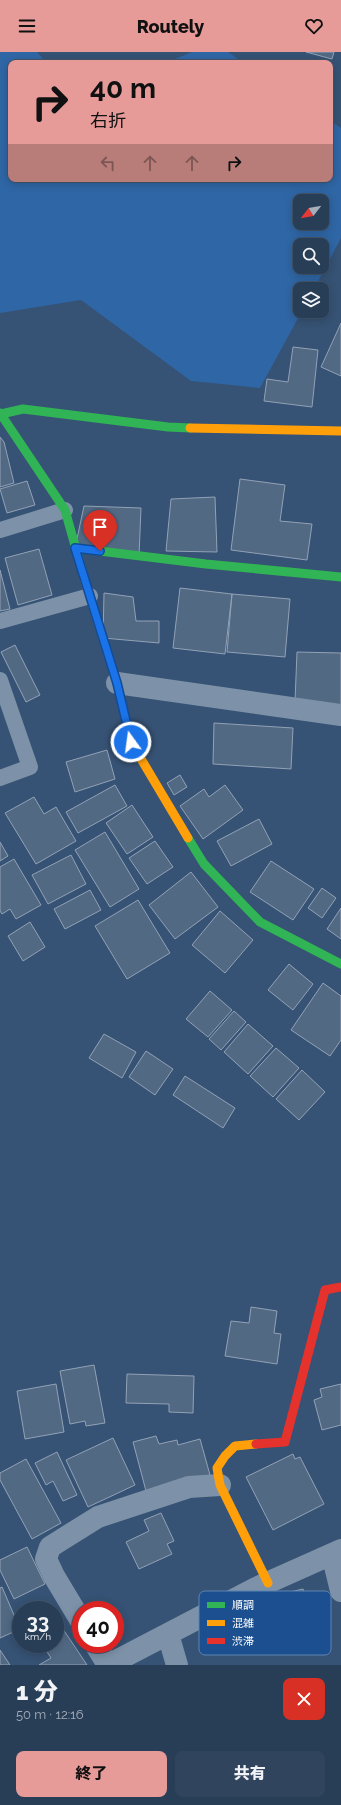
<!DOCTYPE html>
<html lang="ja">
<head>
<meta charset="utf-8">
<style>
	:root { --surface:#283e57; --page:#30455d; --text:#f1f3f6; --muted:#a5aeba; --line:#44576d; --accent:#e69b98 }
	body { margin:0; font-family:Raleway,"Noto Sans JP",sans-serif; background:var(--page); color:var(--text); height:100vh; display:flex; flex-direction:column; font-size:15px; white-space:nowrap }
	* { box-sizing:border-box; margin:0 }
	p { font-size:13px; color:var(--muted) }
	.icon { flex:none; width:22px; height:22px; fill:none; stroke:currentColor; stroke-width:2; stroke-linecap:round; stroke-linejoin:round }
	.map { position:relative; height:1613px; overflow:hidden }
	.side { display:flex; flex-direction:column; background:var(--surface); flex:1 }
	.side>* { flex:none }
	.banner { position:absolute; left:8px; top:8px; width:325px; height:122px; border-radius:8px; box-shadow:0 2px 10px #0003,0 0 0 1px var(--line); background:#e69b98; color:#111; overflow:hidden }
	.needle { width:26px; rotate:239deg }
	.fabs { position:absolute; left:293px; top:142px; display:grid; gap:8px }
	.fabs a { display:grid; place-items:center; width:36px; height:36px; border-radius:8px; background:var(--surface); box-shadow:0 2px 10px #0003,0 0 0 1px var(--line); font-size:20px }
	.speed { position:absolute; left:12px; top:1549px; display:flex; gap:8px; font-size:20px; font-weight:700; text-align:center }
	.speed>* { display:grid; place-content:center; width:52px; height:52px; border-radius:50%; background:var(--surface); box-shadow:0 2px 10px #0003,0 0 0 1px var(--line); line-height:1 }
	.speed small { font-size:10px; font-weight:400 }
	.speed .limit { border:6px solid #d22; background:#fff; color:#111 }
	.pin { position:absolute; display:grid; place-items:center; width:34px; height:34px; color:#fff; margin:-41px -17px; border-radius:50% 50% 50% 0; rotate:-45deg; box-shadow:0 0 4px #0007 }
	.pin .icon { rotate:45deg }
	.me { position:absolute; width:44px; margin:-22px; rotate:346deg; stroke-linejoin:round; filter:drop-shadow(0 0 3px #0008) }
	.turn { display:flex; align-items:center; gap:14px; height:84px; padding:0 16px; font-size:18px }
	.turn .icon { width:52px; height:52px; stroke-width:2.5 }
	.turn b { display:block; font-size:28px; line-height:34px }
	.lanes { display:flex; align-items:center; height:38px; padding:0 16px; background:#0003; justify-content:center; gap:20px; direction:ltr }
	.lanes .off { opacity:.35 }
	.round { display:grid; place-items:center; flex:none; width:42px; height:42px; border-radius:8px; background:var(--page) }
	.headline { display:flex; align-items:center; justify-content:space-between; height:68px; padding:0 16px }
	h1 { font-size:24px; font-weight:800; line-height:30px }
	.button { display:flex; gap:8px; margin-top:auto; padding:8px 16px }
	.button a { flex:1; height:46px; border-radius:8px; background:var(--accent); color:#111; font-size:16px; font-weight:800; line-height:46px; text-align:center }
	.button a+a { background:var(--page); color:var(--text) }
	header { display:flex; justify-content:space-between; align-items:center; height:52px; padding:0 16px; background:var(--accent); color:#111; font-size:18px; font-weight:800 }
	.map>svg:first-child { display:block }
</style>
</head>
<body>
<header><svg class="icon" aria-label="menu" viewBox="0 0 24 24"><path d="M4 6h16M4 12h16M4 18h16"/></svg>Routely<svg class="icon" aria-label="heart" viewBox="0 0 24 24"><path d="M12 20l-8-8c-3-5 5-10 8-4 3-6 11-1 8 4z"/></svg></header>
<div class="map">
<svg width="341" height="1613" viewBox="0 0 341 1613">
	<rect width="100%" height="100%" fill="#365274"/>
	<path fill="#2f66a5" fill-rule="evenodd" d="M0,0H37L47,11H11V127H330V68L341,76V186L314,237H300V259H302L260,336L191,329L81,248L0,261ZM300,149H322V171H300ZM300,193H322V215H300Z
		M192,0H228L244,11H165Z"/>
	<path fill="#526984" stroke="#92a2b6" d="M306,0H334L332,7Z
		M341,271V324L321,315Z
		M293,295L318,298L312,355L264,349L267,327L288,330Z
		M0,385L4,390L14,431L0,435Z
		M240,427L285,433L280,469L312,472L307,508L231,498Z
		M27,429L35,453L7,461L0,437Z
		M215,445L217,500L166,499L171,447Z
		M84,454L141,456L139,504L75,496Z
		M39,497L52,543L18,553L5,506Z
		M0,518L10,557L0,559Z
		M180,536L232,542L225,602L173,596Z
		M104,541L133,545L136,569H159V591L103,586Z
		M232,542L290,547L285,605L227,600Z
		M15,593L40,643L26,650L1,600Z
		M297,600L341,601V655L295,649Z
		M214,671L293,676L291,717L213,712Z
		M107,698L115,727L75,740L66,710Z
		M180,723L187,735L174,743L167,731Z
		M115,733L127,754L78,781L66,760Z
		M225,733L243,758L203,787L180,754L204,737L209,745Z
		M34,745L44,762L56,755L76,789L36,812L5,761Z
		M132,753L153,785L127,802L106,771Z
		M259,767L272,792L231,814L217,789Z
		M105,780L139,837L110,855L75,798Z
		M155,789L173,815L147,832L129,806Z
		M0,790L8,804L0,809Z
		M71,803L86,832L48,852L32,823Z
		M14,807L41,853L16,867L10,857L2,862L0,859V815Z
		M271,809L314,837L293,868L250,840Z
		M191,820L218,855L175,887L149,853Z
		M322,836L336,846L322,866L308,856Z
		M90,838L101,858L65,877L54,857Z
		M138,848L170,901L127,927L95,874Z
		M341,856V887L327,877Z
		M220,859L253,888L225,921L192,893Z
		M30,870L45,895L23,909L8,884Z
		M289,912L313,932L293,958L268,938Z
		M323,931L341,944V988L330,1004L291,978Z
		M210,939L232,958L208,985L186,967Z
		M234,959L246,970L221,998L209,987Z
		M248,972L273,994L248,1022L224,1000Z
		M104,982L136,1000L122,1026L89,1006Z
		M276,996L299,1016L273,1045L250,1024Z
		M146,999L173,1017L155,1043L129,1025Z
		M302,1018L325,1040L299,1068L276,1047Z
		M185,1024L235,1056L223,1076L173,1043Z
		M251,1255L277,1259L274,1281L281,1282L277,1312L225,1304L231,1269L249,1271Z
		M94,1313L105,1371L86,1374L85,1369L70,1372L60,1319Z
		M127,1322L194,1324L193,1361L169,1360V1352L126,1351Z
		M56,1332L64,1380L25,1387L17,1339Z
		M341,1332V1373L322,1378L314,1348L322,1345L320,1337Z
		M156,1384L159,1392L177,1388L178,1393L200,1387L210,1423L146,1439L133,1390Z
		M113,1386L135,1433L88,1455L66,1408Z
		M57,1400L77,1443L63,1449L53,1429L46,1433L35,1411Z
		M293,1402L295,1407L300,1405L324,1452L273,1478L246,1425Z
		M26,1407L61,1471L32,1487L0,1428V1421Z
		M161,1461L174,1489L167,1492L172,1502L139,1517L126,1490L149,1479L144,1468Z
		M27,1495L45,1532L14,1547L0,1518V1508Z
		M2,1535L20,1577L0,1586V1536Z
		M303,1537L310,1564L306,1565L312,1591L274,1600L262,1554L275,1550L273,1544Z
		M55,1565L87,1613H39L51,1606L42,1592H55Z
		M0,1598L10,1613H0Z"/>
	<g fill="none" stroke-linecap="round" stroke-linejoin="round">
		<path stroke="#7d92a8" stroke-width="16" d="M0,478L65,458
			M0,569L90,544
			M0,628L30,715L0,726"/>
		<path stroke="#7d92a8" stroke-width="22" d="M117,631L341,663
			M332,1502L341,1539
			M81,1569L54,1524L46,1507L50,1495L98,1465L189,1435L220,1433
			M168,1582L177,1613
			M95,1592L108,1613
			M113,1613L114,1610L256,1536L341,1498"/>
		<path stroke="#30b455" stroke-width="9" d="M0,361L65,458L85,529
			M1,362L23,357L168,375L190,376
			M75,496L206,512L341,525
			M188,786L204,812L260,870L341,912"/>
		<path stroke="#ff9f0a" stroke-width="9" d="M190,376L341,379
			M85,529L117,631L131,690L188,786
			M256,1392L235,1394L225,1404L217,1416L220,1433L268,1531"/>
		<path stroke="#e5322d" stroke-width="9" d="M256,1392L285,1390L325,1238L341,1235"/>
	</g>
	<g fill="none" stroke-linecap="round" stroke-linejoin="round">
		<defs>
			<path id="route" d="M100,499L75,496L117,631L131,690"/>
		</defs>
		<use href="#route" stroke="#114b97" stroke-width="10"/>
		<use href="#route" stroke="#1a73e8" stroke-width="7"/>
	</g>
	<rect x="199" y="1539" width="132" height="64" rx="6" fill="#1b4f8f" stroke="#5f84b1" stroke-width="1"/>
	<rect x="207" y="1550" width="18" height="6" fill="#30b455"/>
	<rect x="207" y="1568" width="18" height="6" fill="#ff9f0a"/>
	<rect x="207" y="1586" width="18" height="6" fill="#e5322d"/>
	<g font-size="11" fill="#fff">
		<text x="232" y="1557">順調</text>
		<text x="232" y="1575">混雑</text>
		<text x="232" y="1593">渋滞</text>
	</g>
</svg>
<div class="fabs">
<a><svg class="needle" viewBox="-14 -14 28 28"><path d="M0-13l5 13h-10z" fill="#e53935"/><path d="M0 13l5-13h-10z" fill="#a5aeba"/></svg></a>
<a><svg class="icon" aria-label="search" viewBox="0 0 24 24"><circle cx="10" cy="10" r="6"/><path d="M15 15l6 6"/></svg></a>
<a><svg class="icon" aria-label="layers" viewBox="0 0 24 24"><path d="M12 4l9 5-9 5-9-5zM3 14l9 5 9-5"/></svg></a>
</div>
<div class="speed"><div>33<small>km/h</small></div><div class="limit">40</div></div>
<div class="pin" style="left:100px;top:499px;background:#d93025"><svg class="icon" aria-label="arrive" viewBox="0 0 24 24"><path d="M6 21V4h12l-3 4 3 4H6"/></svg></div>
<svg class="me" style="left:131px;top:690px" viewBox="-20 -20 40 40"><circle r="17" fill="#1a73e8" stroke="#fff" stroke-width="3"/><path d="M0-11L8 9 0 5-8 9z" fill="#fff"/></svg>
<div class="banner">
<div class="turn"><svg class="icon" aria-label="right" viewBox="0 0 24 24"><path d="M7 20v-9h11M14 6l5 5-5 5"/></svg><div><b>40 m</b>右折</div></div>
<div class="lanes"><svg class="icon off" aria-label="left" viewBox="0 0 24 24"><path d="M17 20v-9H6M10 6l-5 5 5 5"/></svg><svg class="icon off" aria-label="ahead" viewBox="0 0 24 24"><path d="M12 20V5M6 11l6-6 6 6"/></svg><svg class="icon off" aria-label="ahead" viewBox="0 0 24 24"><path d="M12 20V5M6 11l6-6 6 6"/></svg><svg class="icon" aria-label="right" viewBox="0 0 24 24"><path d="M7 20v-9h11M14 6l5 5-5 5"/></svg></div>
</div>
</div>
<section class="side">
<div class="headline"><div><h1>1 分</h1><p>50 m · 12:16</p></div><a class="round" style="background:#d93025;color:#fff"><svg class="icon" aria-label="close" viewBox="0 0 24 24"><path d="M6 6l12 12M18 6L6 18"/></svg></a></div>
<div class="button"><a>終了</a><a>共有</a></div>
</section>
</body>
</html>
